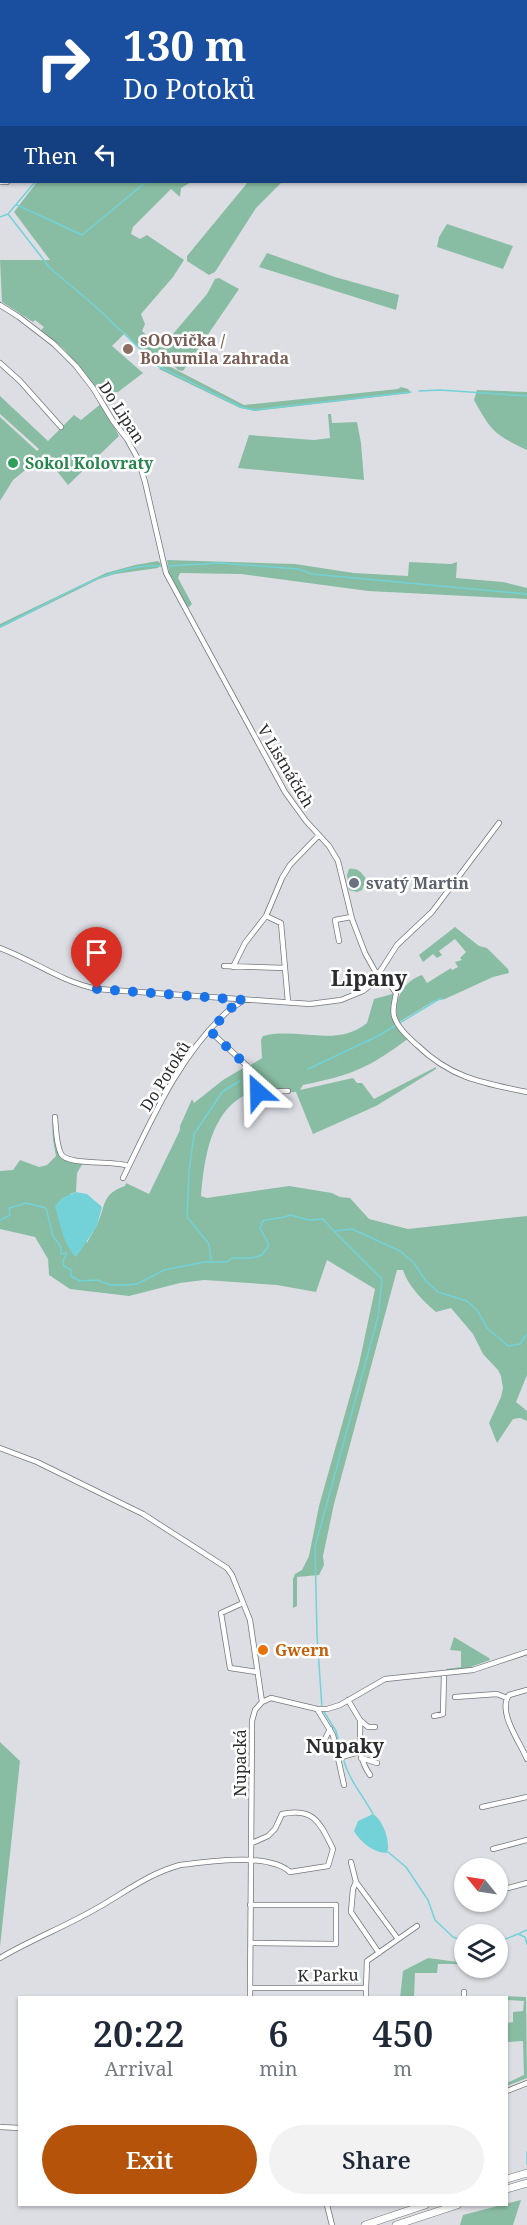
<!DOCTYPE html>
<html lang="en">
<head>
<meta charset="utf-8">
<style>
	:root { --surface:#fff; --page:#f2f2f3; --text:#1f2937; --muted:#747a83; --accent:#b45309 }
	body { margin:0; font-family:"Noto Serif",serif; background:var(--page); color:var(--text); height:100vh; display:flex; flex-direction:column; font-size:22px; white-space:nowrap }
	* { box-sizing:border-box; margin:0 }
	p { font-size:20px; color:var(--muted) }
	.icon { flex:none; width:33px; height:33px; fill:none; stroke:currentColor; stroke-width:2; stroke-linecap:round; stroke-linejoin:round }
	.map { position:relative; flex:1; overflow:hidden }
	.drawer { position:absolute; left:18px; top:1996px; width:490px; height:210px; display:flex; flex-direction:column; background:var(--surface); border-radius:0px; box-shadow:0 2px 4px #0004 }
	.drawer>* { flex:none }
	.hud { position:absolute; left:0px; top:0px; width:528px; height:183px; box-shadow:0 2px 4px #0004; background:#1a4fa0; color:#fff; overflow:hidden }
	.needle { width:39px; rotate:300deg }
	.controls { position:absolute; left:454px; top:1858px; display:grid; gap:12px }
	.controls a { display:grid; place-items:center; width:54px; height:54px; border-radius:50%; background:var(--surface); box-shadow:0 2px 4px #0004; font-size:30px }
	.pin { position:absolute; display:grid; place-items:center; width:51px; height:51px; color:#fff; margin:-62px -26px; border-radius:50% 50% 50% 0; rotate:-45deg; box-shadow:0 0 6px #0007 }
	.pin .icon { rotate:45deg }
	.me { position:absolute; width:66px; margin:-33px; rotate:335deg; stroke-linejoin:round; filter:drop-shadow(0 0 4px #0008) }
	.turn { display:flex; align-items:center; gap:21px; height:126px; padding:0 24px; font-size:27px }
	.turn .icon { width:78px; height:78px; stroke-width:2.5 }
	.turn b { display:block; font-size:42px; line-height:51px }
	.then { display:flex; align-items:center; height:57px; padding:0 24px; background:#0003; gap:12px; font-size:22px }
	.eta { display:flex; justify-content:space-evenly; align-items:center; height:102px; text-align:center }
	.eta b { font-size:36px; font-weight:600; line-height:42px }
	.cta { display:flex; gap:12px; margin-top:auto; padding:12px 24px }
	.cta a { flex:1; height:69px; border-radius:36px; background:var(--accent); color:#fff; font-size:24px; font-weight:600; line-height:69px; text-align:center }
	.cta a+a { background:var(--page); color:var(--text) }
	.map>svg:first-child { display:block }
</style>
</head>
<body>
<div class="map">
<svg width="527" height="2225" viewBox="0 0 527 2225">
	<rect width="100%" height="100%" fill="#dddee4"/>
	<path fill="#89bda3" d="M37,182H191L181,188L180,197L171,189L133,227L131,234L140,239L147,235L184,260L173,277L141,314L145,324L142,331L161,348L207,294L215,279L219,278L239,289L183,371L178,370L174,366L175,360L173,358L167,360L159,358L156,366L125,333L112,346L143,373L118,392L104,393L98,390L64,349L41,330L44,327L35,320L33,322L2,302L0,260H50L14,212Z
		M248,182H282L256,208L215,272L209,275L187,261V256Z
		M447,224L513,246L503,269L437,247L439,237Z
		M267,253L335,277L399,295L396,310L259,267Z
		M165,364L244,405L398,389L401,387L408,389L411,393L255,411L240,408L159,369Z
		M477,390L527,392V450C495,435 491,431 474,400Z
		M0,396L48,441L74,415L81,420L102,403L119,436L68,485L44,455L13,480L0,501V417L37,451L39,449L0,414Z
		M328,414H331L332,423L357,422L361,443L364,480L238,468L249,435L314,440L330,438Z
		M167,560L295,564L354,573L408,576L409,562L451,564L457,562L456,578L503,582L527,588V599L368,591L241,574L180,573L178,578L192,604L188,608L169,573Z
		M158,561L161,564L158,568L115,574L99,579L0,628V624L106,573L135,565Z
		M349,869C357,868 361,871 366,879L362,890L357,892L349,890L347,875Z
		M455,927L479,946L487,948L508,969L509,973L493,977L445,999L434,1001L399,1022C391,1003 403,981 422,975L427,983L451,968L452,970L458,967L455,962L462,960L460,958L466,952L455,939L439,951L442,955L437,958L433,954L423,962L419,955Z
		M396,993C392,1015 396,1020 409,1038C369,1068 352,1075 303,1085L300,1090L353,1078L357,1083H362L374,1099L436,1067V1069L376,1106L313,1134L296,1092L265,1094L259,1089L249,1066L262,1058L261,1040L263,1036C297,1027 337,1048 367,1023L374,999Z
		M245,1067L255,1091L245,1092V1095C210,1113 204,1160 201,1196L207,1198L289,1186L332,1193L340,1197L350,1198L369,1219L408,1229L527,1216V1375L516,1402L527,1411V1421L520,1418L513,1419L497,1443L489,1423L501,1397L503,1388L501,1376L498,1370L483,1354L473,1334L451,1308L436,1312C424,1302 408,1286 403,1270H397L334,1504L323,1556L324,1565L319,1575L297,1577V1606L293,1608V1579L295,1574L302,1570L309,1556L319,1506L359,1364L375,1289L327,1260L316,1292L277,1285L204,1280L180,1283L129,1296L70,1289L49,1275L48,1259L35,1237L0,1229V1171L13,1170L20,1160L39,1167L47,1165L56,1156L53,1140L52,1121L64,1160L83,1163L77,1173L76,1192L70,1194L87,1243C90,1236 94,1231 97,1225C106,1206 101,1194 125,1186L126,1183L149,1194L180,1130V1126L192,1099L194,1103L223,1080Z
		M454,1637L489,1658L490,1660L465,1669L446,1672V1669L461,1667V1651L450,1650Z
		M0,1742L20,1761L0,1947Z
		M428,1958L458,1962V1964H438L437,1973H415L414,1998H400L403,1971Z
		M503,1996L526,1997L527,2078L507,2086V2083L524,2075L523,2041L507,2042V2023L513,2022V2012L523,2011L524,2001L507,2000V1998H503Z
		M521,2200L513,2225H460L463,2215Z"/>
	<path fill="#72d2d8" d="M76,1192L87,1194L102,1207L97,1226L76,1257C64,1246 59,1221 55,1206L62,1198Z
		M373,1814C383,1820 391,1842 387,1853C374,1853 361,1843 354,1831L358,1821Z"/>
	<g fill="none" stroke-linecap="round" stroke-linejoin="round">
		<path stroke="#72d2d8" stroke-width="1.5" d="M278,2L280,0
			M17,205L82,235L146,182
			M8,214L50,268L96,307L158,366L241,407L254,410L411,392
			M0,217L8,214L35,182
			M419,391L440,390L527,396
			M167,566L220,563L298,569L312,574L527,594
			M0,627C47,606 108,562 161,566
			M308,1069L378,1036L441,998
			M0,1220L10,1215L9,1208L26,1203L46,1208L53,1236L61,1247V1254L67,1253L63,1261L64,1266L71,1270V1276L80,1281L97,1280L110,1285H127L137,1284L164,1270L204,1262H227L232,1258H251L262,1255L269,1245L260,1228L263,1221C272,1218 283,1219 290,1215L309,1220L323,1219L334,1231L352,1229L400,1251L414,1263L425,1280L438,1292L467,1301L477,1310L487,1328L508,1346L520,1344L527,1334
			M211,1260L209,1244L187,1217L189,1172L194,1134L223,1091L240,1081
			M322,1708L317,1635L315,1547L378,1317L382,1279L334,1231
			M324,1712L336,1731L342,1754
			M343,1758C349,1781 363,1795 373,1814
			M388,1852L406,1867L428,1900L435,1920L453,1937L465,1941
			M520,1933L527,1930
			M498,1942L518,1934L525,1937L527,1944
			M527,2164V2152"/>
		<defs>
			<path id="minor" d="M19,2V0
				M104,2L106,0
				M0,32L2,29
				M0,143L2,142
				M0,182H7
				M0,305L19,317L54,344L76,366L93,388L113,421L127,439L138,459L145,482L166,573L285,792L306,821L329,846L338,861L352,919L365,953L375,971L389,983L396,993C395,1001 392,1008 394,1016C397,1027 408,1037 417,1045C451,1078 482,1083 527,1092
				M0,363L20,381L61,427
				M266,916L281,923L288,1002
				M339,941L335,920L351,917
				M0,948C35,961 59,981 97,989L310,1004L341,1000L363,991L372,984L397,945L432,912L499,823
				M224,966L285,968
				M233,967L245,943L266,916L282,878L290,865L319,835
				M210,1031L247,1066L258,1092L288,1091
				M55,1117C56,1128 56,1144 61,1154C68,1166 114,1160 129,1166
				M123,1178C152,1119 179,1055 229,1010C234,1006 239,1004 244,1000
				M0,1448L37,1462L143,1514L227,1568L232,1575L250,1620L262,1702
				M243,1603L221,1613L230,1668L257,1672
				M527,1690L509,1695C497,1712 520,1742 527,1759
				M455,1697L497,1694L507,1698
				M348,1700L360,1720L368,1727H375
				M317,1709L333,1735L338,1758L359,1752
				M434,1716L443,1714L444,1674
				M360,1720C361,1743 356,1754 370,1775
				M318,1743L325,1739L330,1729
				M338,1758L344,1785
				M361,1758L377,1763
				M482,1807L527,1797
				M493,1849L527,1840
				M351,1862L356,1882L398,1939
				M356,1882L353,1889L351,1912L379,1953
				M508,1888L527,1883
				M250,1905H336V1944L251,1943
				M0,1958C32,1939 67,1926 99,1907C127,1891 148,1874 180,1865C208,1862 268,1852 290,1872L328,1866L333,1849C320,1823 314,1807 282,1814L275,1829L268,1836L252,1843
				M250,1988H366L367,1961L417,1926
				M250,1998L252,1721L255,1710L262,1702L271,1698L317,1709H327L340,1705L385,1679L473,1670L527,1652
				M366,1998V1988
				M464,1998V1992
				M507,2091L527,2083
				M0,2127L20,2128
				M327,2205L332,2225"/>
			<path id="highway" d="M507,2179L527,2173
				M507,2189L527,2183
				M365,2225L425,2205
				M396,2225L457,2205"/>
		</defs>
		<use href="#minor" stroke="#76777c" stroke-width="6"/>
		<use href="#highway" stroke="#76777c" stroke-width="8"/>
		<use href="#minor" stroke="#fff" stroke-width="4.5"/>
		<use href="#highway" stroke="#fff" stroke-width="7"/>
	</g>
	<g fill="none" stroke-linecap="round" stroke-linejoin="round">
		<path stroke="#1a73e8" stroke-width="10" stroke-dasharray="0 18" d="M97,989L244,1000L231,1008L210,1031L247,1066L258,1092"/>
	</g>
	<circle fill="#8d6e63" stroke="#fff" stroke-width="2" cx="128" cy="349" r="6"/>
	<circle fill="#2e9e5b" stroke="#fff" stroke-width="2" cx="13" cy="463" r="6"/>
	<circle fill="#6b7280" stroke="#fff" stroke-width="2" cx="354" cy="883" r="6"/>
	<circle fill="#e8710a" stroke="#fff" stroke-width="2" cx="263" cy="1650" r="6"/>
	<g text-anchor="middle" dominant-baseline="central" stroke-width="5" stroke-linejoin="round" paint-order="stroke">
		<g font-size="16" font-weight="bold" fill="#785e54" stroke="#fff" text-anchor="start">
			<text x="140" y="340">sOOvička /<tspan x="140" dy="18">Bohumila zahrada</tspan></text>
		</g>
		<g font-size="16" fill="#2b2c2e" stroke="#fff">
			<text transform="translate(122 412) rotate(57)">Do Lipan</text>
			<text transform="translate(286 766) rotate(59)">V Listnáčích</text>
			<text transform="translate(165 1076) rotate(-58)">Do Potoků</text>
			<text transform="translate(240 1763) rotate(-90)">Nupacká</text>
			<text transform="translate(328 1975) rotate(-1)">K Parku</text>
		</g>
		<g font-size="16" font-weight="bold" fill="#27864d" stroke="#fff" text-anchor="start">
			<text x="25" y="463">Sokol Kolovraty</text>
		</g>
		<g font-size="16" font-weight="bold" fill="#5b616d" stroke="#fff" text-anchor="start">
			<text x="366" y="883">svatý Martin</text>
		</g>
		<g font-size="16" font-weight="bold" fill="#c56008" stroke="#fff" text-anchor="start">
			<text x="275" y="1650">Gwern</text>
		</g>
		<g font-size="20" font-weight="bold" fill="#2b2c2e" stroke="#fff">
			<text x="345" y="1745">Nupaky</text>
		</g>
		<g font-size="22" font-weight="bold" fill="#2b2c2e" stroke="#fff">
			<text x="369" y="977">Lipany</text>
		</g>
	</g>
</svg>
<div class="controls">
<a><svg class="needle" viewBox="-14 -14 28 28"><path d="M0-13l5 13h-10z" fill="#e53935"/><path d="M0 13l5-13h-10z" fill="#747a83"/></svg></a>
<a><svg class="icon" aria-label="layers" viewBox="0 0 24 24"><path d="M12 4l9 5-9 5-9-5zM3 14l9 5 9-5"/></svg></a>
</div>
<div class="pin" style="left:97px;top:989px;background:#d93025"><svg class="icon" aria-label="arrive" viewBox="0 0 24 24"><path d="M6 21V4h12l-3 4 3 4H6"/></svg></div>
<svg class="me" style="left:258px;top:1092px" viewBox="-20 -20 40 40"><path d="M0-17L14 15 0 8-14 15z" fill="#1a73e8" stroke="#fff" stroke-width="4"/></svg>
<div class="hud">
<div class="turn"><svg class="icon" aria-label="right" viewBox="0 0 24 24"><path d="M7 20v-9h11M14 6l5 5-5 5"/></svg><div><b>130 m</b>Do Potoků</div></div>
<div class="then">Then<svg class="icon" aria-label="left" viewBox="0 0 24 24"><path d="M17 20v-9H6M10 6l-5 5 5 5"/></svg></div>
</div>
<section class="drawer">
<div class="eta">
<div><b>20:22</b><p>Arrival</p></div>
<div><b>6</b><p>min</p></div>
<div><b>450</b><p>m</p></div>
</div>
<div class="cta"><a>Exit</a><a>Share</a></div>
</section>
</div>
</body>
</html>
